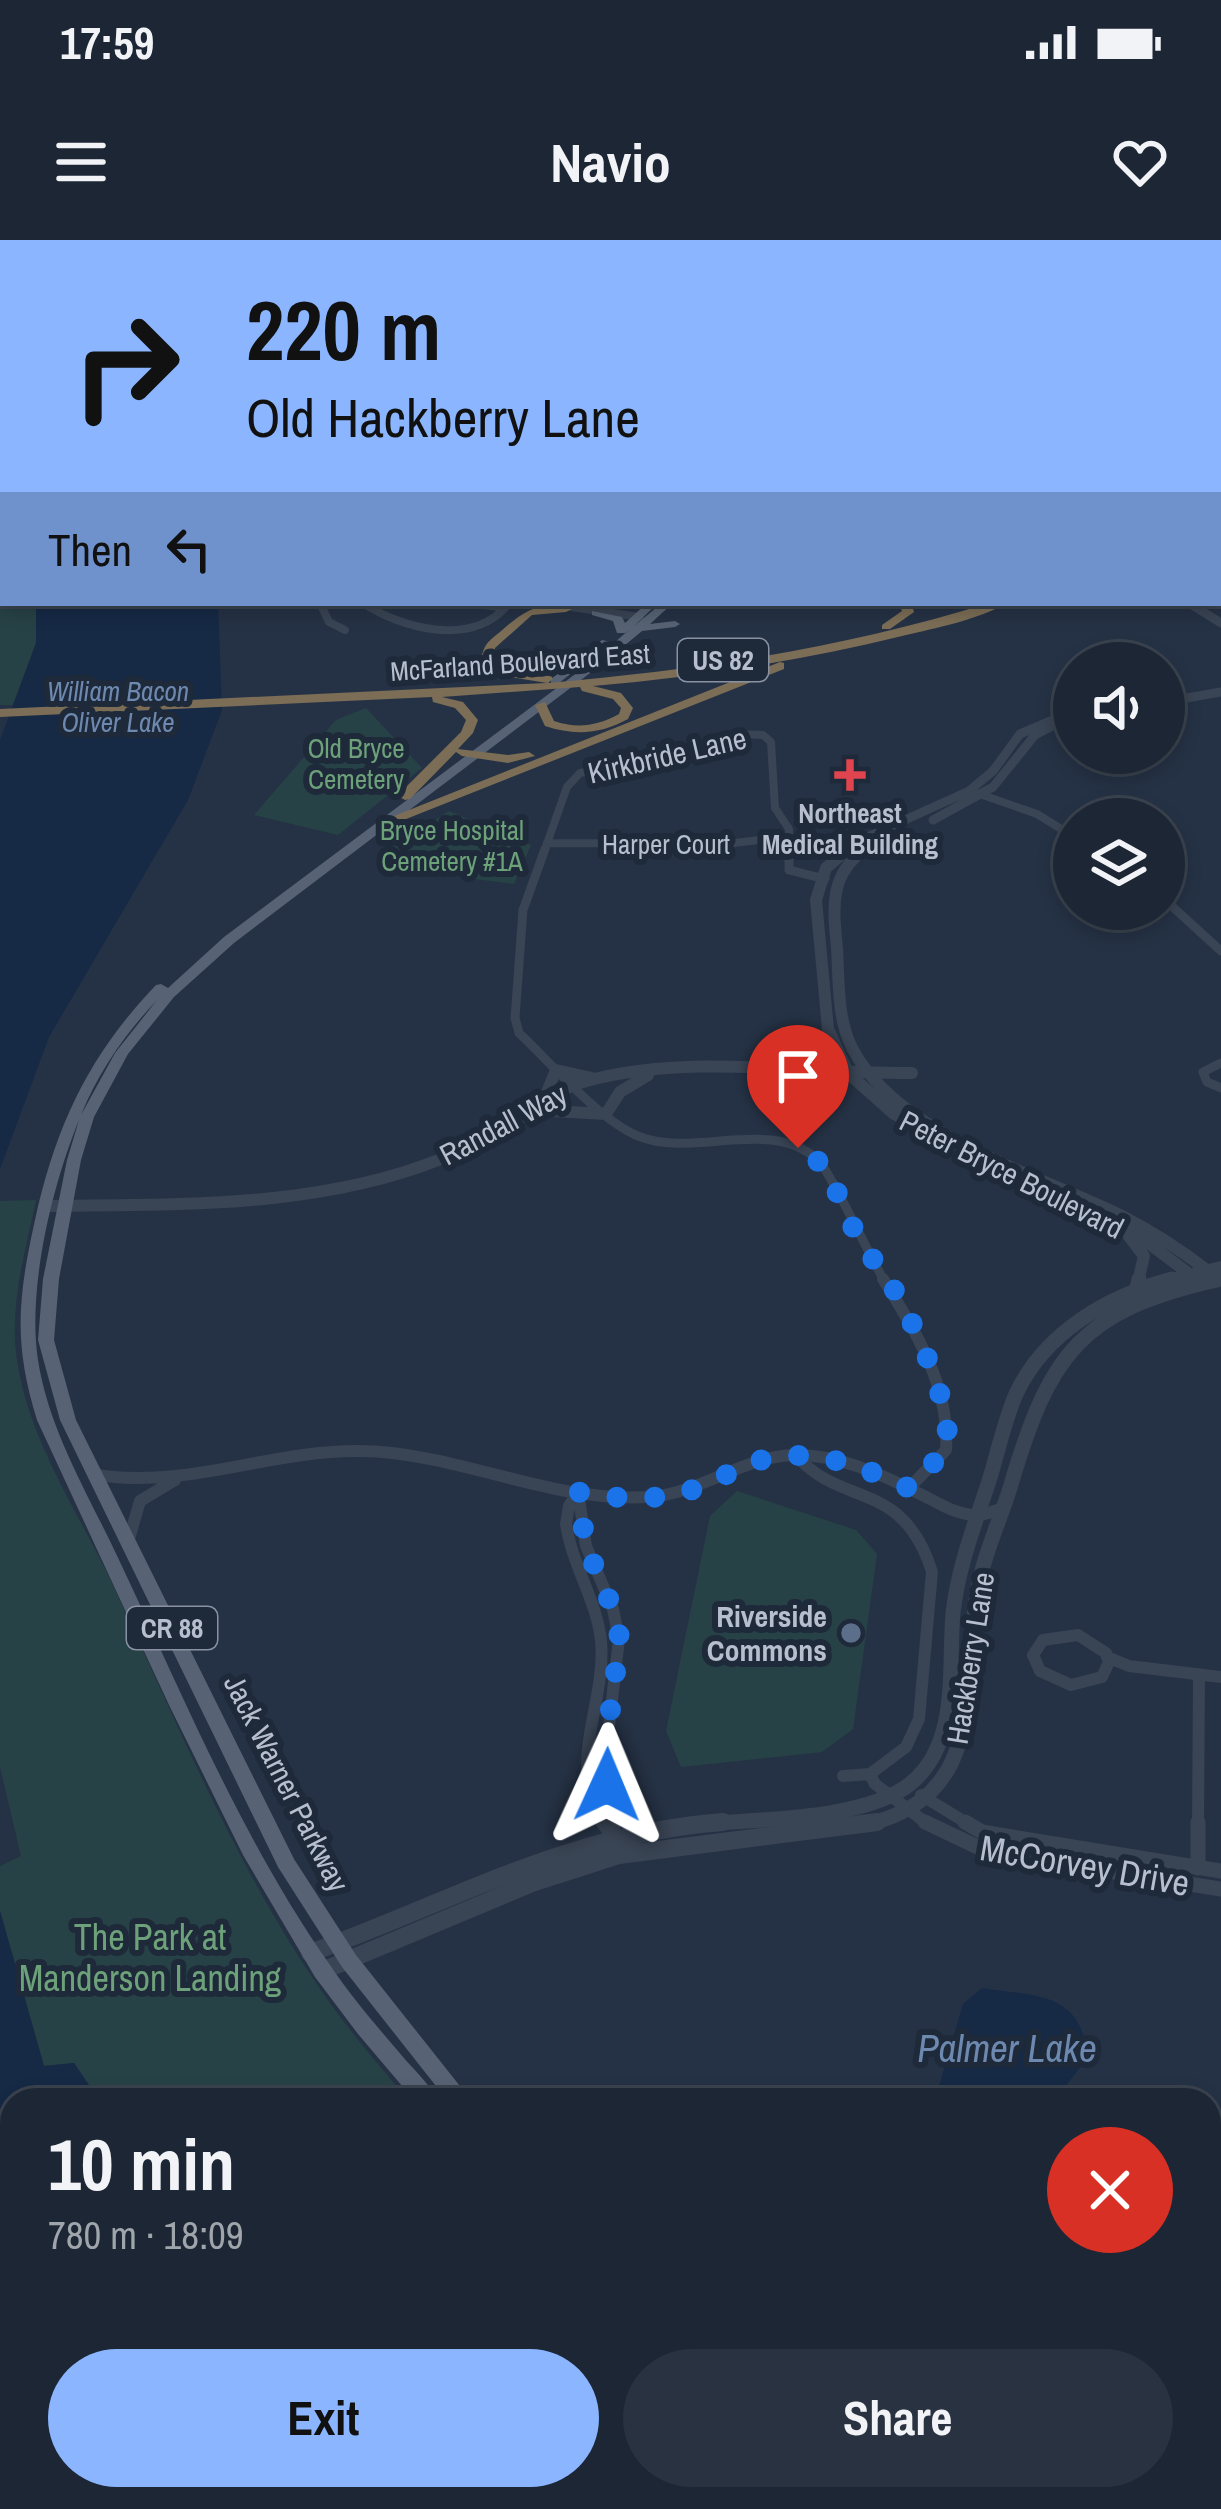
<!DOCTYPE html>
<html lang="en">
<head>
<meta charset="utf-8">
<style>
	:root { --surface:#1c2634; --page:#293240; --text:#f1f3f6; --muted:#a0a5ac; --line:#3a434f; --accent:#8bb6ff }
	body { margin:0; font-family:"Archivo Narrow",sans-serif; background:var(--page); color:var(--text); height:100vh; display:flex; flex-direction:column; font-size:45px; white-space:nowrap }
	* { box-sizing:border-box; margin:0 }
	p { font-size:39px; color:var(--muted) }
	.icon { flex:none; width:66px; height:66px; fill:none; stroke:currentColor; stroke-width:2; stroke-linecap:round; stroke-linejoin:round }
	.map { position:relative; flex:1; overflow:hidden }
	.drawer { position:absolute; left:0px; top:1848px; width:1221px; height:423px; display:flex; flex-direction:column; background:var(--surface); border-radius:36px 36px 0 0; box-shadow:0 6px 18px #0003,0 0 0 3px var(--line) }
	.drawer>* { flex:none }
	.top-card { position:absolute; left:0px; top:0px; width:1221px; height:366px; box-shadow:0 6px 18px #0003,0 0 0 3px var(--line); background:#8bb6ff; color:#111; overflow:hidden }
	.fabs { position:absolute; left:1053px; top:402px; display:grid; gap:24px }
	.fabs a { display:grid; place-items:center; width:132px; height:132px; border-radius:50%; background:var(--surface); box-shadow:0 6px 18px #0003,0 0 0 3px var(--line); font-size:60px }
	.pin { position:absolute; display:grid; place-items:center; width:102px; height:102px; color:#fff; margin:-123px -51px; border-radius:50% 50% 50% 0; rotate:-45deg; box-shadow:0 0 12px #0007 }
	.pin .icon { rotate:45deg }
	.me { position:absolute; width:132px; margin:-66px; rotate:1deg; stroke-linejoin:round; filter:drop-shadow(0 0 9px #0008) }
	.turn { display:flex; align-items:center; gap:42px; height:252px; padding:0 48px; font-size:54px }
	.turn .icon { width:156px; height:156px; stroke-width:2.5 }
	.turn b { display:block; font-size:84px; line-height:102px }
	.then { display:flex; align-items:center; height:114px; padding:0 48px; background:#0003; gap:24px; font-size:45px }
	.round { display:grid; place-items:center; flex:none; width:126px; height:126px; border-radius:63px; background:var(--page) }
	.summary { display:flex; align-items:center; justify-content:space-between; height:204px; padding:0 48px }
	h1 { font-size:72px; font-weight:800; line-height:90px }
	.cta { display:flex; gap:24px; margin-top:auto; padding:24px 48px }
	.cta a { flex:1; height:138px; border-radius:72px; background:var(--accent); color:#111; font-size:48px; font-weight:800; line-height:138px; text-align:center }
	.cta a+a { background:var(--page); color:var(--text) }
	.status { display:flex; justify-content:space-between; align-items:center; height:84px; padding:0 60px; background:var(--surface); direction:ltr }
	.status svg { height:33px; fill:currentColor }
	header { display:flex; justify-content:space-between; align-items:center; height:156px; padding:0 48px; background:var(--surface); font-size:54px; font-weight:800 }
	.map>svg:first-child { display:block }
</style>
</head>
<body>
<div class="status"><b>17:59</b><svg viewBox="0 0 49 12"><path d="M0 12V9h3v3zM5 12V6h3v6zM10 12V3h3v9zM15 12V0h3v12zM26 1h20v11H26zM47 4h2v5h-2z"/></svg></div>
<header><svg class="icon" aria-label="menu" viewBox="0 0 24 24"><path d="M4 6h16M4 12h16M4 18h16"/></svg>Navio<svg class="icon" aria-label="heart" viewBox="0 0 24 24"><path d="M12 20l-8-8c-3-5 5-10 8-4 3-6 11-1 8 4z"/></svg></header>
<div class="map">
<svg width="1221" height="2269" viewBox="0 0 1221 2269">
	<rect width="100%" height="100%" fill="#253245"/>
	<path fill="#274246" d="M0,222L3,363H36V403L13,465H0Z
		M366,468L422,528L338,595L254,575L336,480Z
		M449,571L531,605L514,644L428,633L377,617Z
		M36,960C26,1010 10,1061 16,1113C27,1202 82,1276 118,1356C180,1490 238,1631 323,1753C349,1791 379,1825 408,1860H99L74,1823L44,1826L0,1671V1626L21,1616L0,1527V961Z
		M737,1251L856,1290L877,1314L853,1489L822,1512L681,1527L666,1491L710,1276Z
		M281,2259H713L718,2269H283Z"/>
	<path fill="#162945" d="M36,363H218L222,470L188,560L49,797L0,929V500L36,403Z
		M0,1671L44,1826L74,1823L99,1860H12V2259H550L559,2269H359L334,2263L319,2269H0Z
		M982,1748C1028,1756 1076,1750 1086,1806L1075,1808L1071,1819L1081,1826L1055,1860H935L963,1764Z"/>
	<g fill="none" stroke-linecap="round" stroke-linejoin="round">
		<path stroke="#394454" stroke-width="6" d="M823,3L829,0"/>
		<path stroke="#394454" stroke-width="8" d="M320,363L329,382L345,390
			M363,363C402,389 469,406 505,368L499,367
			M467,363L499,367
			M544,363L640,377
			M974,552L1037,574L1074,597
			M547,603L725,604L786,597
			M544,612L567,547L580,533L672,516L737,494L763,495L771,502L775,568L789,589V612"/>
		<path stroke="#394454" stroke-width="9" d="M545,609L523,670L515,778L519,793C551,823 599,880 638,896C694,919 769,876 818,920C830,931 871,1019 885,1042
			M789,609V630L825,639
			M1164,659L1221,711
			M1221,823L1203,832L1207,842L1221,848"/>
		<path stroke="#394454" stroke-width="12" d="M883,1039C916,1092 950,1146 946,1210L909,1248
			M796,1215C840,1268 903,1238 932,1332L919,1479L906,1507L870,1534L875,1544L929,1585
			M97,1235C188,1249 270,1210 360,1211C458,1212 549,1263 648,1257C701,1254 744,1215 797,1215C839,1215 881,1234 918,1253C936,1261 956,1276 978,1275C986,1275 995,1270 1004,1268
			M578,1252L586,1306L613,1369L619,1399L605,1521L612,1585
			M578,1252L569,1266L566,1284C572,1325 597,1361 601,1401C607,1463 564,1528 605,1585
			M129,1299L140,1261L175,1240
			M1078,1395L1106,1413L1109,1422L1102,1437L1071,1445L1040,1431L1033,1415L1043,1400Z
			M1107,1417L1129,1426L1221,1437
			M843,1536L870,1534
			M921,1555L970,1585
			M1198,1585L1199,1434"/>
		<path stroke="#394454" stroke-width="15" d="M603,1582L609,1590
			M925,1582L988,1612L1221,1649
			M965,1582L982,1592L1221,1631
			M611,1605L613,1582
			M1198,1628V1582
			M1216,2139L1221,2113
			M1209,2143L1216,2139L1209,2220
			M1204,2269L1205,2259"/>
		<path stroke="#394454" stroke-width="9" d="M1189,363L1221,383
			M1164,462L1221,452
			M933,580L993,547L1035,495L1054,485
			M845,612L856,602L969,551L993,531L1020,494L1074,471
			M861,612L884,598"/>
		<path stroke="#394454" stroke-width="12" d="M848,609L826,628L816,660L828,789L849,834L894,874L1147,1002L1192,1036
			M865,609C829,635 833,667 837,708C839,740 837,778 852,808C897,895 1039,935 1122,976C1153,992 1181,1010 1208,1031
			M545,857L556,830L592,838
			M514,879L552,871L606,874L620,852L648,835
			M45,966C177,964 316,969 441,919C494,897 537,853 594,839C696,814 808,834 912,833
			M1128,995L1144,1016L1138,1042
			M1161,1042L1221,1027
			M1209,1042L1221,1039"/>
		<path stroke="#394454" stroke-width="15" d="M1137,1048L1139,1039
			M688,1585C748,1579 862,1582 910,1544C960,1504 948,1429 953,1373C958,1327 975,1284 989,1241C998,1212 1004,1182 1016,1154C1045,1092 1108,1056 1172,1039
			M864,1585C988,1558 962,1449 977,1353C983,1317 999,1283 1010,1248C1049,1115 1079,1070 1221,1039"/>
		<path stroke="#394454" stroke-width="18" d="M310,1713C454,1661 566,1594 723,1582
			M322,1731L532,1643L619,1615L877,1582"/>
		<path fill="#576374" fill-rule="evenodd" d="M350,0H360L364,3H354Z
			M647,363H658L634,386L662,363H673L650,384L675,381L680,384L675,387L642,391L606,421L234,703L174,757L128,814L94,877L81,920L59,1039L54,1100L76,1180L294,1619L356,1715L471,1860H447L342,1727L278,1627L60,1180L38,1100L43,1039L67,920L79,880C52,946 27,1049 38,1120C49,1192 90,1257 120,1322C184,1458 243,1601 330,1725C350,1755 374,1783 398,1811C411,1827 428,1842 438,1860H414L358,1794L315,1737L243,1615L169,1465L37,1180C13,1103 18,1057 35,980C56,885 89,815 156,745L161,744L168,748L224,697L598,417L630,389L625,393H617L613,381L592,375V371L622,377L625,383ZM157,760L115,813L81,875C99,831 125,794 157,760Z
			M602,400L611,402L559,443H551V439Z
			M715,2259H741L746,2269H720Z
			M749,2259H775L779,2269H753Z"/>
		<path fill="#7b6d56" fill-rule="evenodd" d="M1218,273H1221V280H1218Z
			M1218,323H1221V330H1218Z
			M899,363H911L914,372L890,389H882V385L902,371Z
			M989,363H1007C977,380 936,388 902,396C800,421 697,437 593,446L621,453L633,468L628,479C601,494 575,496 545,486L535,465L545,462L554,481C577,489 597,486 619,474L621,468L613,459L582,451L580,447L442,457L463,462L478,480L473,493L458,509L508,515L529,512L535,516L508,523L462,516L456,512L410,559L405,560L398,556L400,553L461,492L466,480L455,468L433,462L432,457L0,477V469L547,443L510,437L482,415C485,403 490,400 500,392C522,372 542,358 572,369L566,372L532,375L495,408L494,414L518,431L551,436L553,439L548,443C698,430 844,408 989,363Z
			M780,422L784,423V429L391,585L386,586L379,582Z"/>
	</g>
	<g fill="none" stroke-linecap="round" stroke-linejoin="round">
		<path stroke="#1a73e8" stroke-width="21" stroke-dasharray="0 37.8" d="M607,1545L606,1503L620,1399L613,1369L586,1306L578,1252C616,1259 660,1262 697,1248C724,1238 746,1221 775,1217C823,1210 866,1229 909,1248L946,1210L948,1177L921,1100L895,1051L857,996L825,926L798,908"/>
	</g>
	<path fill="#e0444e" stroke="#1e293a" stroke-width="4.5" d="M844 517h12v12h12v12h-12v12h-12v-12h-12v-12h12z"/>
	<circle fill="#5c6f8a" stroke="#1e293a" stroke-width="4.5" cx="851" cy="1393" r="12"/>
	<g text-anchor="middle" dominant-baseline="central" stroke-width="12" stroke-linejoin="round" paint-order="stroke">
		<g fill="#1e293a" stroke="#8992a2" stroke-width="3">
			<rect x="678" y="399" width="90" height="42" rx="9"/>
			<rect x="127" y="1367" width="90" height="42" rx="9"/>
		</g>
		<g font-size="27" font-weight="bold" fill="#b7bfce">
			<text x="723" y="420">US 82</text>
			<text x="172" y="1388">CR 88</text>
		</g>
		<g font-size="27" fill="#b7bfce" stroke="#1e293a">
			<text transform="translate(520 422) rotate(-4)">McFarland Boulevard East</text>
			<text x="666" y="604">Harper Court</text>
		</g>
		<g font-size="27" font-style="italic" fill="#6d89af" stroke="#1e293a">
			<text x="118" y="451">William Bacon<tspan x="118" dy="31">Oliver Lake</tspan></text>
		</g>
		<g font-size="27" fill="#6ca179" stroke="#1e293a">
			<text x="356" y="508">Old Bryce<tspan x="356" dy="31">Cemetery</tspan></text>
			<text x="452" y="590">Bryce Hospital<tspan x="452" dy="31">Cemetery #1A</tspan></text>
		</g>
		<g font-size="27" font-weight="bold" fill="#b7bfce" stroke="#1e293a">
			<text x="850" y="573">Northeast<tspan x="850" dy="31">Medical Building</tspan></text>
		</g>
		<g font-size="30" fill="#b7bfce" stroke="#1e293a">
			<text transform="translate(667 515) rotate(-13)">Kirkbride Lane</text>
			<text transform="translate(503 884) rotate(-28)">Randall Way</text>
			<text transform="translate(1012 934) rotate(27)">Peter Bryce Boulevard</text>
			<text transform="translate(970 1418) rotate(-81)">Hackberry Lane</text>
			<text transform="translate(287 1543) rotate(63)">Jack Warner Parkway</text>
		</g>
		<g font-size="30" font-weight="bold" fill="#b7bfce" stroke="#1e293a" text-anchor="end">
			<text x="827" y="1376">Riverside<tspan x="827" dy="34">Commons</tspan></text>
		</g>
		<g font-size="36" fill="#b7bfce" stroke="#1e293a">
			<text transform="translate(1085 1625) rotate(10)">McCorvey Drive</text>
		</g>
		<g font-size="36" fill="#6ca179" stroke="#1e293a">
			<text x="150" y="1697">The Park at<tspan x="150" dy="41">Manderson Landing</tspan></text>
		</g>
		<g font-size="39" font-style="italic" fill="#6d89af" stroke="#1e293a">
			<text x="1007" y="1808">Palmer Lake</text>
		</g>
	</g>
</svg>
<div class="fabs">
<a><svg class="icon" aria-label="sound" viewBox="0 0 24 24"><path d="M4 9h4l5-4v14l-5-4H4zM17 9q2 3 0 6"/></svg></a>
<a><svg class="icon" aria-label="layers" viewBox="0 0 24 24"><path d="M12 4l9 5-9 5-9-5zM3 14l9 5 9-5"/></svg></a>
</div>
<div class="pin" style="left:798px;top:908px;background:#d93025"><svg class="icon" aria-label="arrive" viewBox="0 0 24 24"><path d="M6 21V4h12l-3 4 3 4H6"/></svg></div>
<svg class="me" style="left:607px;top:1545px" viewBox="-20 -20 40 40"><path d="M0-17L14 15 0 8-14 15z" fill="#1a73e8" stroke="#fff" stroke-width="4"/></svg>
<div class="top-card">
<div class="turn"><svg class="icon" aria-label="right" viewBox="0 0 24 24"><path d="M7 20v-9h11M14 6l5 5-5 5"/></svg><div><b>220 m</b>Old Hackberry Lane</div></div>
<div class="then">Then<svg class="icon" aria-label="left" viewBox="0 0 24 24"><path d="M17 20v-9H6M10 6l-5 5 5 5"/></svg></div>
</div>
<section class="drawer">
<div class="summary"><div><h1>10 min</h1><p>780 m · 18:09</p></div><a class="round" style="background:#d93025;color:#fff"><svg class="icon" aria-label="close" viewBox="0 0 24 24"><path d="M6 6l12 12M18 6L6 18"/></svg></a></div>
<div class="cta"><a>Exit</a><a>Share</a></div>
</section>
</div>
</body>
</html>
